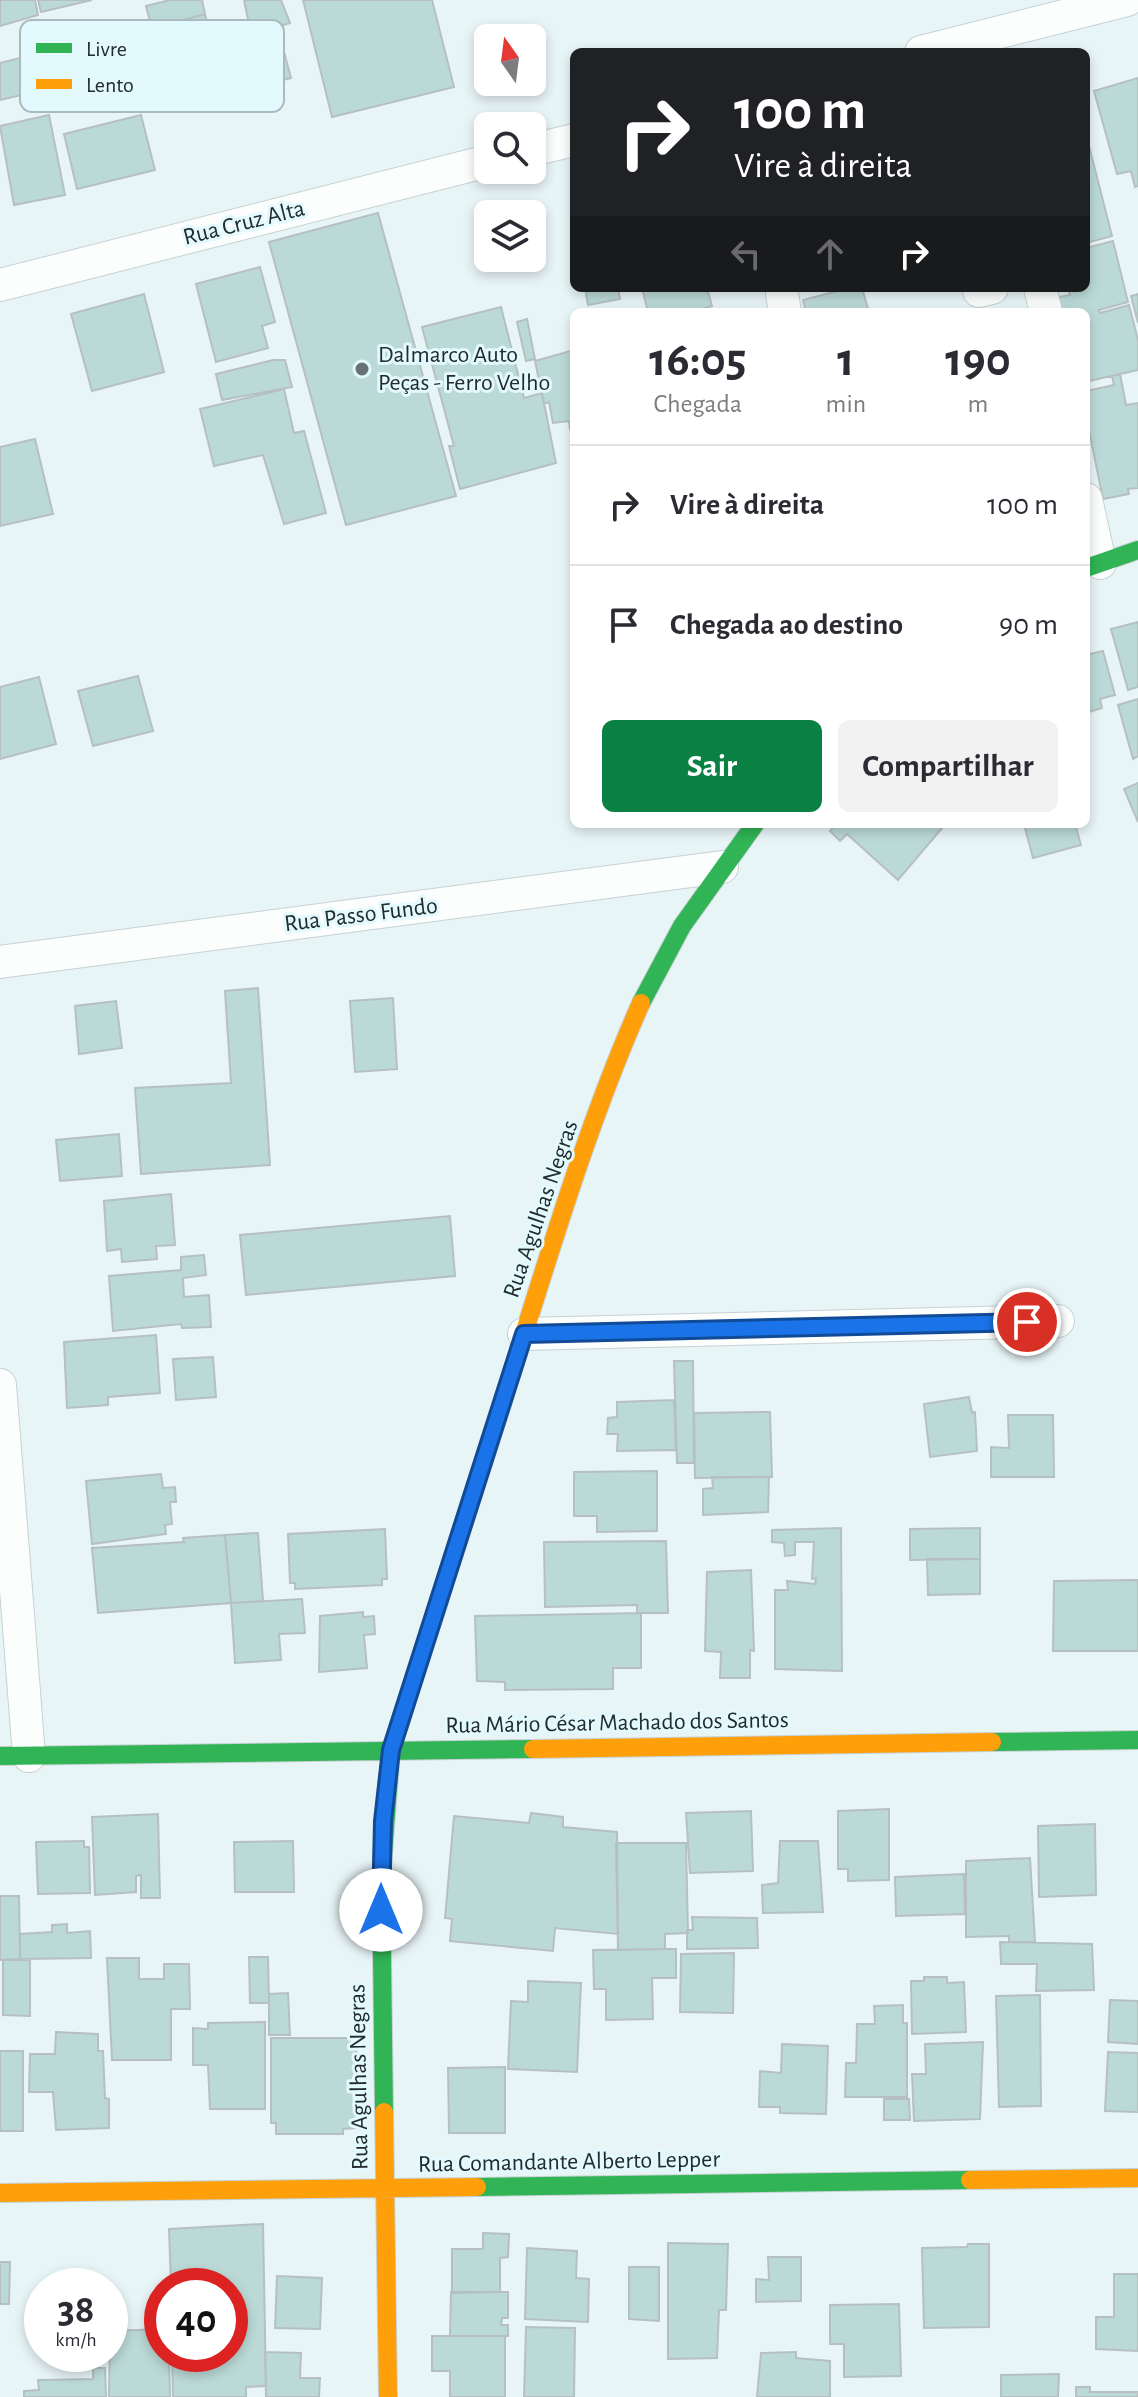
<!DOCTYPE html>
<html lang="pt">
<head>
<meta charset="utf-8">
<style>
	:root { --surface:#fff; --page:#f2f2f3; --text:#2b2b33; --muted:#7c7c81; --line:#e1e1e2; --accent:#0b8043 }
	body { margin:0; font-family:"Alegreya Sans",sans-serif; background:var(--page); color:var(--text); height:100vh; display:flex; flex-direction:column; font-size:30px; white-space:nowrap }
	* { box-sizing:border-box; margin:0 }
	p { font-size:26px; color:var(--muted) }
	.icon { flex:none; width:44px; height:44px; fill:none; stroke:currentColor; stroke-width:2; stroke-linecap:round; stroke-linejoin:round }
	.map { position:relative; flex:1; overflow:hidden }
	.sheet { position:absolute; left:570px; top:308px; width:520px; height:520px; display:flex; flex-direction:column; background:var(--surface); border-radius:12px; box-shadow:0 4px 12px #0003 }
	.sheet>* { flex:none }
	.banner { position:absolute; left:570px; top:48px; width:520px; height:244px; border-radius:12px; box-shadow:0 4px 12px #0003; background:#202124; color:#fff; overflow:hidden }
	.needle { width:52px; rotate:346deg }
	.fabs { position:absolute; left:474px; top:24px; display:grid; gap:16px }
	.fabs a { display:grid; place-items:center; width:72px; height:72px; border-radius:12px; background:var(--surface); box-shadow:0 4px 12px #0003; font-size:40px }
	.speed { position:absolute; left:24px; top:2268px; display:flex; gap:16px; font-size:40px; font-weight:700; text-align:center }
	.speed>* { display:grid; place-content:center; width:104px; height:104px; border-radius:50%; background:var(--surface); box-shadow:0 4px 12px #0003; line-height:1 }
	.speed small { font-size:20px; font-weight:400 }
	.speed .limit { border:12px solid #d22; background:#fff; color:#111 }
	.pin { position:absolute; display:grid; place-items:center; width:68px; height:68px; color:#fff; margin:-34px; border:4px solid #fff; border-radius:50%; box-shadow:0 2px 8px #0007 }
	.me { position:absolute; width:88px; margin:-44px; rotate:0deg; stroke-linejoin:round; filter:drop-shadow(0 0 6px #0008) }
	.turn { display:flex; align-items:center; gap:28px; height:168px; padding:0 32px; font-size:36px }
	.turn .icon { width:104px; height:104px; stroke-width:2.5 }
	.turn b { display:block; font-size:56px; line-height:68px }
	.lanes { display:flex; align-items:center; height:76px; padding:0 32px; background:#0003; justify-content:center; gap:40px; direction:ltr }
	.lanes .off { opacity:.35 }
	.eta { display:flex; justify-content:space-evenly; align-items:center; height:136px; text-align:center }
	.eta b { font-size:48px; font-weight:700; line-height:56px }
	.button { display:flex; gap:16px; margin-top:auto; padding:16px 32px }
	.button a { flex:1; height:92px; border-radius:12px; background:var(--accent); color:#fff; font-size:32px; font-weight:700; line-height:92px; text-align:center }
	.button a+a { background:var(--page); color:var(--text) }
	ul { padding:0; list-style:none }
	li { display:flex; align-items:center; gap:24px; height:120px; padding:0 32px; border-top:2px solid var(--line) }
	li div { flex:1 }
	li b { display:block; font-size:30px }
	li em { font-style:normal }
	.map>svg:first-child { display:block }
</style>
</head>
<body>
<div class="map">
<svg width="1138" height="2397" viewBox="0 0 1138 2397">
	<rect width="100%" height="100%" fill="#e8f5f7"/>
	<path fill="#bbdad7" stroke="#b6c0c0" stroke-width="2" d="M0,0H35L38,15L0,26Z
		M38,0H92L41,12Z
		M170,0H202L205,14L152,29L146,6Z
		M244,0H281L290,23L251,34Z
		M303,0H432L454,87L332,117Z
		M205,14L213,44L158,61L161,73L133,80L122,37Z
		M279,33L291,78L229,94L218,50Z
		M40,53L47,89L0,100V63Z
		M1138,78V186L1135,187L1131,171L1117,174L1094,91Z
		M49,115L65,195L14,205L0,126Z
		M141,115L155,170L77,189L64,134Z
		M1086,134L1112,236L1086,243Z
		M378,213L456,496L346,525L269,242Z
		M1113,241L1128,302L1099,310L1100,313L1129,305L1138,340V370L1089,381L1086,312H1062L1058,297L1070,295L1068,288H1086V248Z
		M260,267L275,322L262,326L268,348L216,362L196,284Z
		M585,288H618L620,299L588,305Z
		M642,288H707L712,306L705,308L706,312H648Z
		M849,288H862L869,312H806L803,300Z
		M144,294L164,372L92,391L71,314Z
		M1138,294V323L1131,296Z
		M501,307L524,398L542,393L556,463L460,489L449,446H454L422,327Z
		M527,319L535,359L526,361L517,322Z
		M574,350V428L570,429L569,421L553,423L549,402L544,404L535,361Z
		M273,360H285L292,387L222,400L216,374Z
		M1120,374L1126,405L1138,403V488L1128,489L1129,494L1103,499L1086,416V391L1114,385L1112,376Z
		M284,389L294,433L304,431L326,513L284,524L263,455L214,466L200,409Z
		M35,439L53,514L0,526V447Z
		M1138,622V687L1128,690L1111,629Z
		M1103,651L1115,695L1100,699L1102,708L1086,713V655Z
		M138,676L153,731L93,746L78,691Z
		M39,677L56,744L0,759V687Z
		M1138,699V756L1133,759L1118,705Z
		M1138,783V822L1124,789Z
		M836,824H940L943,827L898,880L847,834L840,841L830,831Z
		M1024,824H1075L1081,845L1033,858Z
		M258,988L270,1165L141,1174L135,1088L231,1083L225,991Z
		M393,998L397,1069L355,1072L350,1001Z
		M116,1001L122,1048L79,1054L75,1006Z
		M119,1134L122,1176L60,1181L56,1140Z
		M171,1194L175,1245L156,1246L157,1259L122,1262L121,1249L107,1251L104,1201Z
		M450,1216L455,1276L246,1295L240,1235Z
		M204,1255L206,1275L183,1278L184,1297L209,1295L211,1327L182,1328L181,1324L113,1331L109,1276L181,1270V1257Z
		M156,1335L160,1393L108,1397V1405L67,1408L64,1342Z
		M213,1357L216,1397L176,1400L173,1359Z
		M674,1361H693L694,1463H677Z
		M969,1397L972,1413L975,1412L977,1451L930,1457L924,1404Z
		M674,1400L676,1450L617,1451L618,1434H607L608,1418L617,1417V1402Z
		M770,1412L772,1477L695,1478L694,1413Z
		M1008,1415H1053L1054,1477H991V1447L1009,1448Z
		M657,1471V1531L597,1532V1516H574V1472Z
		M161,1474L163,1488L175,1487L176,1502H170L172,1524L165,1525L166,1534L92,1544L86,1481Z
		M712,1477H769L768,1512L703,1515V1489L713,1488Z
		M841,1528L842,1671L775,1669V1590H788L787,1581L815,1584L816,1578L812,1579L814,1542H795V1555L785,1556L784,1543L772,1542V1530Z
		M980,1528V1559L910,1560V1529Z
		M385,1529L387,1579H382V1585L295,1589V1583H290L288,1534Z
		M258,1533L263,1601L231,1603L225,1535Z
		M225,1535L231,1603L98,1613L92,1548L184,1542L183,1538Z
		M666,1541L668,1613H637V1605L545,1607L544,1542Z
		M927,1559H980V1594L928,1595Z
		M751,1570L754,1651L750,1650V1678H720L721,1652L705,1651L707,1572Z
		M1138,1580V1651H1053L1054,1581Z
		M302,1599L305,1633L279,1634L281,1660L235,1663L231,1603Z
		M363,1612V1617L374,1616L375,1634L364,1635L367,1668L319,1672L320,1616Z
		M641,1613V1668H613V1689L505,1690V1682L477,1681L475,1616Z
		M889,1809V1880L848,1881V1869H838V1811Z
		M751,1811L753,1871L690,1873L686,1813Z
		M531,1813L563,1817V1827L617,1832L618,1934L555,1928L553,1951L450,1941L452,1919L445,1918L454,1816L529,1823Z
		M158,1814L160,1898H141V1875L136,1876V1892L95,1895L92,1817Z
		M1095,1824L1096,1895L1039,1897L1038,1826Z
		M84,1841V1847H89L90,1893L38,1894L36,1842Z
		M293,1841L294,1892H235L234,1842Z
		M780,1841H818L823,1912L763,1913L762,1885L778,1883Z
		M616,1843H686L688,1933L665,1934V1949L618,1950Z
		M1030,1858L1035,1942H1009V1936L966,1937V1861Z
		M964,1874L965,1914L896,1916L895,1877Z
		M0,1896H19L20,1959L0,1960Z
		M692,1917L757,1918L758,1948L687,1949V1930H693Z
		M67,1924V1933L90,1931L91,1958L20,1959V1934L52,1932V1925Z
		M1000,1942L1092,1944L1094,1990L1036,1991L1037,1964H1001Z
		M665,1949H676V1978H652L653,2019L606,2020V1989H594L593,1950Z
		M734,1953L733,2013L680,2012L681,1954Z
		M249,1957H268L269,2003H250Z
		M107,1958H139V1979H164V1964H189L190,2009H171V2060H112Z
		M3,1960H30V2016L3,2015Z
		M924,1977H947V1983L964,1982L966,2032L912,2034L911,1981H924Z
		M528,1981L581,1983L577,2072L508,2069L511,2001L528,2002Z
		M288,1993L290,2035H269V1994Z
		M1040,1995L1041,2106L999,2107L996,1996Z
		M1110,2000L1138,2001V2044L1108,2042Z
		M903,2005V2023H907V2097H845L846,2063H856L857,2024H875L874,2006Z
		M265,2022V2109H210L208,2065H193V2028L208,2029V2023Z
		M56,2032L98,2034V2051H103L105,2098L109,2099V2128L56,2130L53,2092H29L30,2054H55Z
		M271,2038H356L357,2128L343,2129V2134H276V2123H271Z
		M983,2042L980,2119L914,2121L912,2074H926L925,2044Z
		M782,2044L828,2046L826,2114L780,2113V2107H759L760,2071L781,2073Z
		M0,2051H23V2131H0Z
		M1108,2052L1138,2053V2112L1105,2111Z
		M505,2067V2133H449L448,2068Z
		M884,2099H909L910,2120H884Z
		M263,2224L266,2386L246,2387V2397H173L172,2354H230V2286H171L169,2229Z
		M483,2233L509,2234L508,2257L500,2258V2292L452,2293V2249H483Z
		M668,2243L728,2244L726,2310H719L717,2358L668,2359Z
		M968,2244H989V2327L924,2328L922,2248L967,2247Z
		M527,2248L577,2251L576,2278L589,2279L588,2322L525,2319Z
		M768,2257H801V2301L756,2302V2279L769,2280Z
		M0,2262H10L9,2304H0Z
		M629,2267H659V2321L629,2319Z
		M1114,2274H1138V2351L1096,2349V2317H1114Z
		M277,2276L322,2278L320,2329L275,2328Z
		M451,2292H508V2318H502L501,2325H508V2336H450Z
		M899,2304L901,2376L844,2377V2344H830V2305Z
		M526,2327L575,2328L574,2397H524Z
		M162,2329V2354H169L170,2397H109L110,2331Z
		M432,2336H505V2397H450V2371H432Z
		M265,2352L301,2353L300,2378H320L319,2397H266Z
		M796,2352V2358L830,2361V2397H757L761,2353Z
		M93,2368H105L106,2397H24V2391L39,2390L38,2380L93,2379Z
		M1059,2374L1058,2397H1001V2375Z
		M1076,2387H1090V2392H1138V2397H1076Z"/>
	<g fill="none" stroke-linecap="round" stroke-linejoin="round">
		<defs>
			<path id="street" d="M921,52L1127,0
				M532,150L574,140
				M0,285L488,161
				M1040,288L1046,312
				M979,291L992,288
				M782,294L785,312
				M1086,499L1100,563
				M0,962L722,867
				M524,1334L1058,1321
				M0,1385L29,1756"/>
			<path id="fast" d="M1086,568L1138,550
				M641,1003L682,926L755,824
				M992,1742L1138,1740
				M0,1756L533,1749
				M384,2112L381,1879L391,1750L500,1410
				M477,2187L970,2180"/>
			<path id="slow" d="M500,1410C544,1273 583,1134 641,1003
				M533,1749L992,1742
				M384,2112L388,2397
				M970,2180L1138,2178
				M0,2193L477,2187"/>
		</defs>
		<use href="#street" stroke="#c7d1d3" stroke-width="34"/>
		<use href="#fast" stroke="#c7d1d3" stroke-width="20"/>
		<use href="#slow" stroke="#c7d1d3" stroke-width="20"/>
		<use href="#street" stroke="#fcfefe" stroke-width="32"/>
		<use href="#fast" stroke="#30b455" stroke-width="18"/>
		<use href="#slow" stroke="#ff9f0a" stroke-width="18"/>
	</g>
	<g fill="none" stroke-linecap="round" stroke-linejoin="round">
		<defs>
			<path id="route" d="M381,1910L383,1821L391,1750L524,1334L1027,1322"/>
		</defs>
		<use href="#route" stroke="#114b97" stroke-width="20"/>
		<use href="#route" stroke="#1a73e8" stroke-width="14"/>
	</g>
	<circle fill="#687274" stroke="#e2f9fd" stroke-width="3" cx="362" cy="369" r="8"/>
	<g text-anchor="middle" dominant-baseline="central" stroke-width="6" stroke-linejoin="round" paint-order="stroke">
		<g font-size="24" fill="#232b2d" stroke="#e2f9fd">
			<text transform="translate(244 223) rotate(-14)">Rua Cruz Alta</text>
			<text transform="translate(361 915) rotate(-7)">Rua Passo Fundo</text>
			<text transform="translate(541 1209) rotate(-71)">Rua Agulhas Negras</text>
			<text transform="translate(617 1723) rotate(-1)">Rua Mário César Machado dos Santos</text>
			<text transform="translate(359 2077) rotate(-91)">Rua Agulhas Negras</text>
			<text transform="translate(569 2162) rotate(-1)">Rua Comandante Alberto Lepper</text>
		</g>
		<g font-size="24" fill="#232b2d" stroke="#e2f9fd" text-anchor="start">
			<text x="378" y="355">Dalmarco Auto<tspan x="378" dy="28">Peças - Ferro Velho</tspan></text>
		</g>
	</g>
	<rect x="20" y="20" width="264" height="92" rx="12" fill="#e2f9fd" stroke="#a9bbbf" stroke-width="2"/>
	<rect x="36" y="43" width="36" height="10" fill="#30b455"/>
	<rect x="36" y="79" width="36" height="10" fill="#ff9f0a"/>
	<g font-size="22" fill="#232b2d">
		<text x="86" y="56">Livre</text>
		<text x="86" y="92">Lento</text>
	</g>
</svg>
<div class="fabs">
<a><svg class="needle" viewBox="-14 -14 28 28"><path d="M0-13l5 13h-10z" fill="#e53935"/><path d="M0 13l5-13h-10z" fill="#7c7c81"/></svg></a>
<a><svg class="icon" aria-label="search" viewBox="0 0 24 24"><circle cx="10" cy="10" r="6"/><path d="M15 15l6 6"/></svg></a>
<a><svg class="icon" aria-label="layers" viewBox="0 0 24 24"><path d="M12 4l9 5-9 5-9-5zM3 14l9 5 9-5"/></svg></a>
</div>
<div class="speed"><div>38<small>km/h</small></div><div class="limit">40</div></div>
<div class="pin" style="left:1027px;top:1322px;background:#d93025"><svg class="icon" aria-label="arrive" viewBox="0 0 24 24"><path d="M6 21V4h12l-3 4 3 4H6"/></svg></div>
<svg class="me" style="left:381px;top:1910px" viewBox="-20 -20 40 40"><circle r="19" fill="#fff"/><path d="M0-13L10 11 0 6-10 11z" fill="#1a73e8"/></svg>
<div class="banner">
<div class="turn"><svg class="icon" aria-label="right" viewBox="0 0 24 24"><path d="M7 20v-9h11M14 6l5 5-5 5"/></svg><div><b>100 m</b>Vire à direita</div></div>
<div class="lanes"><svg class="icon off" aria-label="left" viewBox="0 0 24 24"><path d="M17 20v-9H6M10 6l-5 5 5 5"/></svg><svg class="icon off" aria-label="ahead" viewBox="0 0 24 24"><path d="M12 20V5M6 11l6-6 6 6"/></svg><svg class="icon" aria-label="right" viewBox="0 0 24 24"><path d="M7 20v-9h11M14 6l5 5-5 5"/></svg></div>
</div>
<section class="sheet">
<div class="eta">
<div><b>16:05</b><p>Chegada</p></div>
<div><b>1</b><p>min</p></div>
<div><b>190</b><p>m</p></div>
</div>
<ul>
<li><svg class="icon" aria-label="right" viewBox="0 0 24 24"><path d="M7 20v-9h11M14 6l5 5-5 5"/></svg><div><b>Vire à direita</b></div><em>100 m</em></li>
<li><svg class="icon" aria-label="arrive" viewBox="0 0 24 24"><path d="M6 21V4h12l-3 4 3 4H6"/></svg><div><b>Chegada ao destino</b></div><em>90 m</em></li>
</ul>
<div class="button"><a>Sair</a><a>Compartilhar</a></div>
</section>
</div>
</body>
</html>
